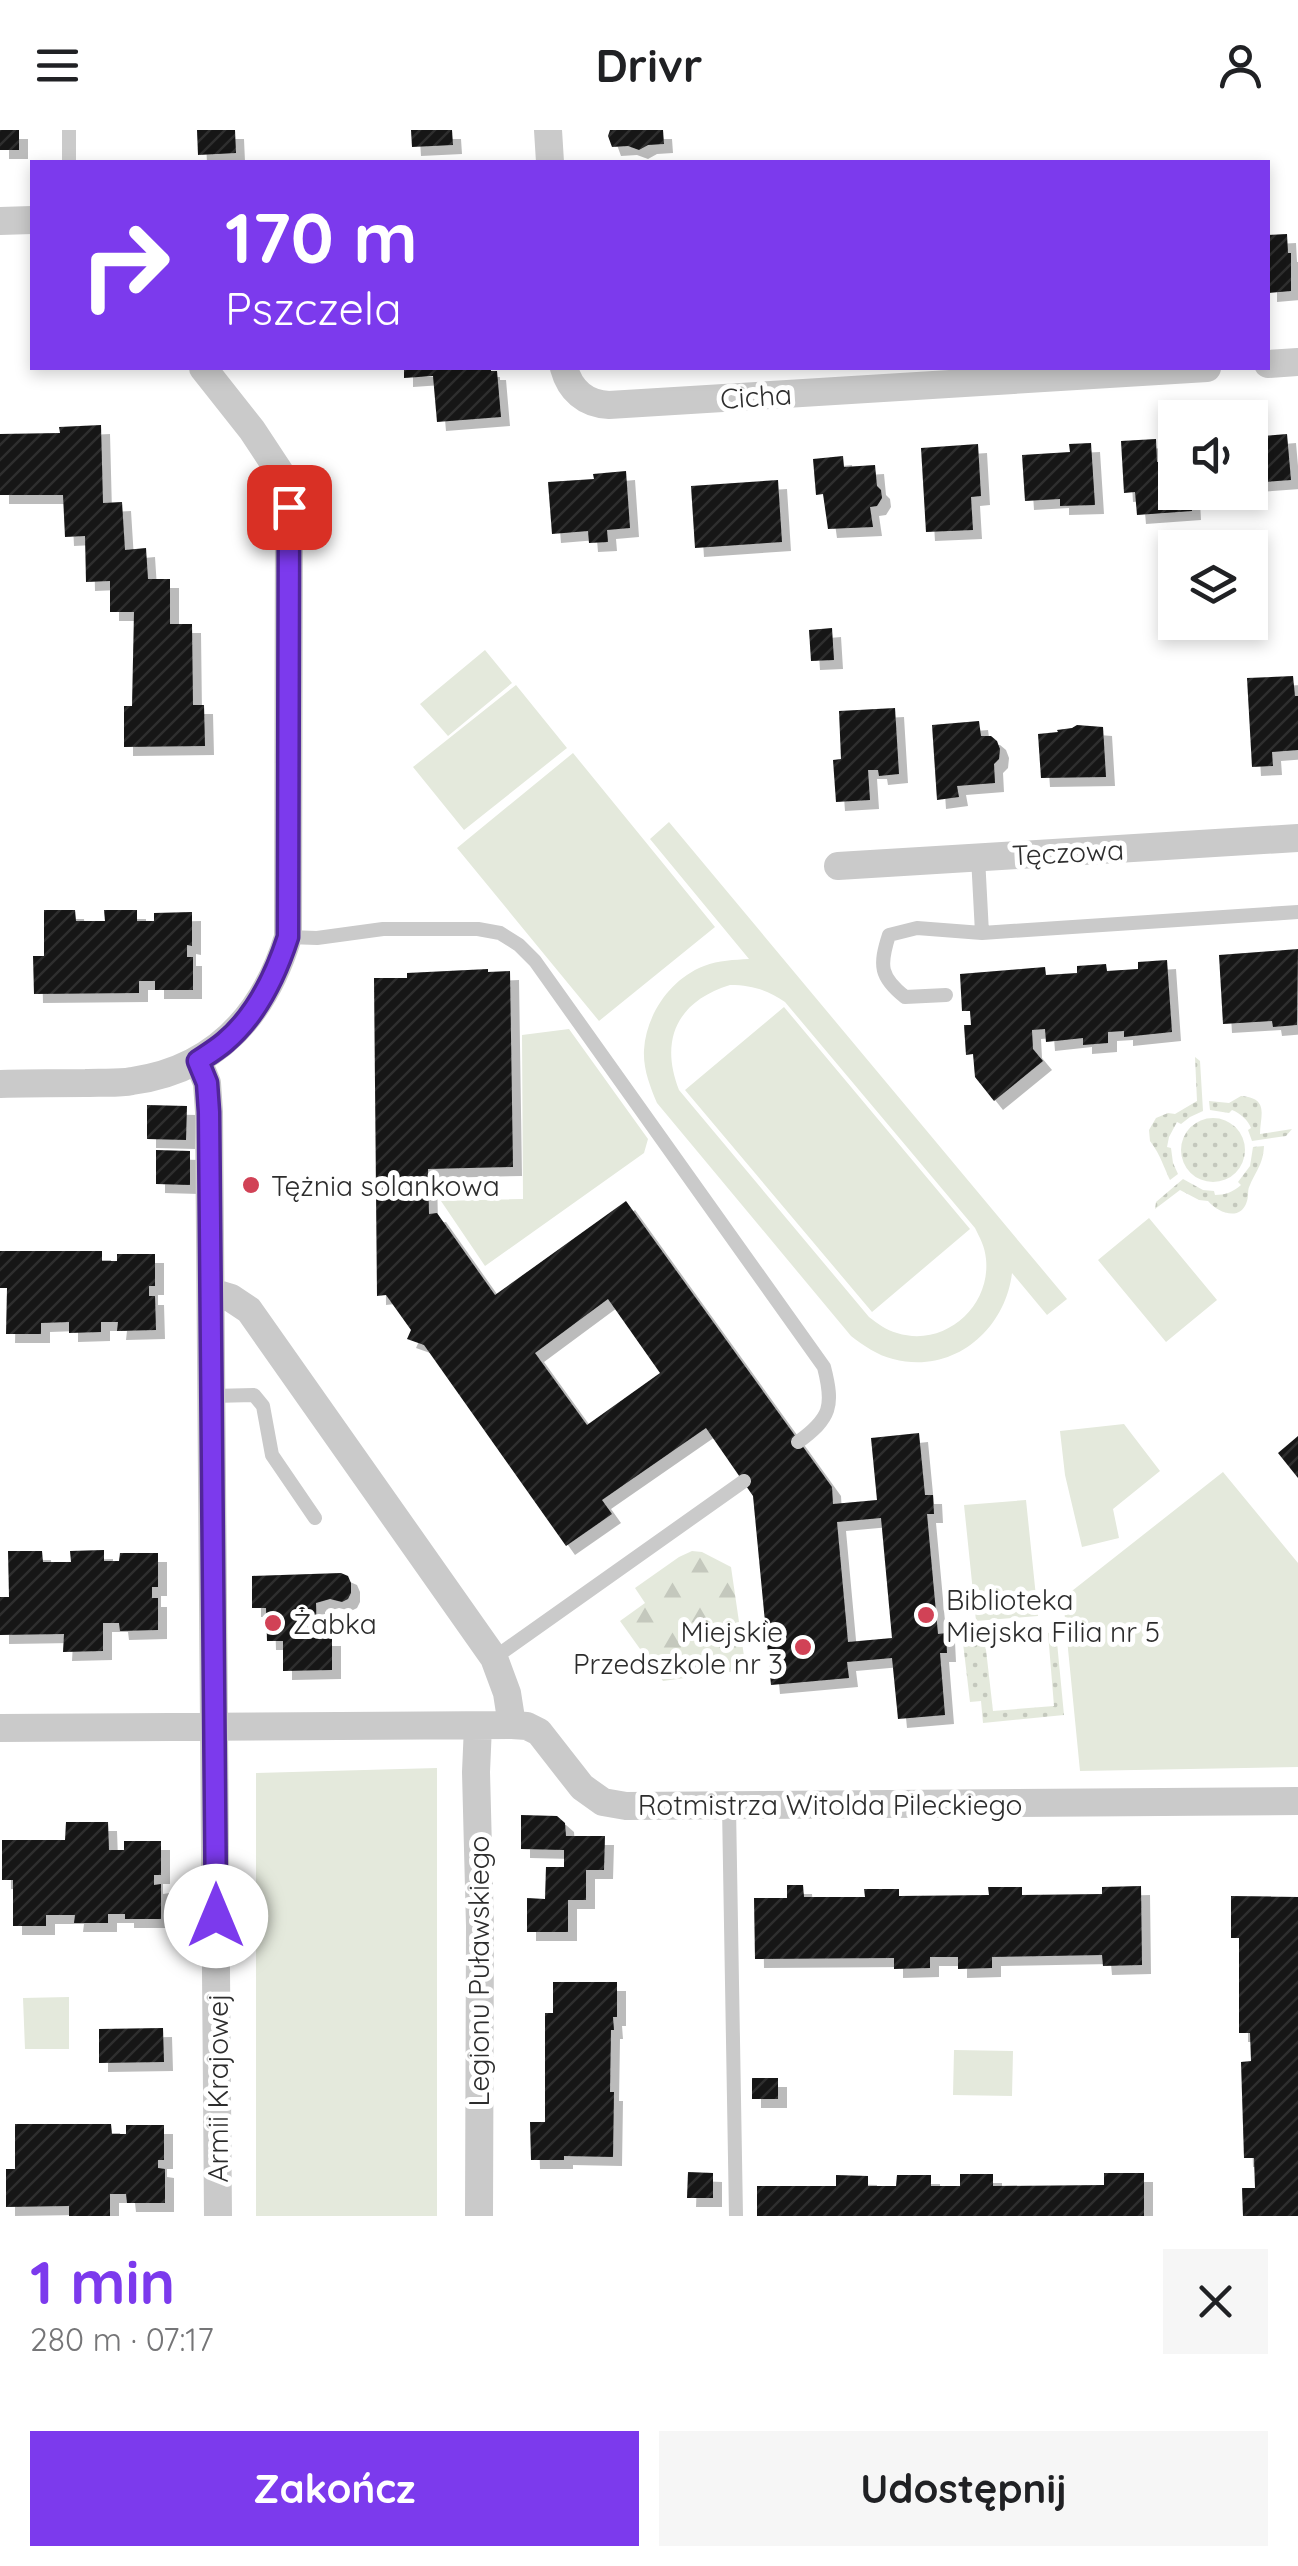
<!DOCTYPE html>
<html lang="pl">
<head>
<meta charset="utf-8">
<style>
	:root { --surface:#fff; --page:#f6f6f6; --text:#202124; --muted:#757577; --accent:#7c3aed }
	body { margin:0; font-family:Quicksand,sans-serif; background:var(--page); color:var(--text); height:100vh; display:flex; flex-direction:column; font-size:38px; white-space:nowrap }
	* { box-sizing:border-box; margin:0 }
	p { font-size:32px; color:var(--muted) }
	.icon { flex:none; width:55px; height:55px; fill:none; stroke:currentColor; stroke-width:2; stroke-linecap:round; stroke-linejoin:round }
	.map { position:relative; height:2086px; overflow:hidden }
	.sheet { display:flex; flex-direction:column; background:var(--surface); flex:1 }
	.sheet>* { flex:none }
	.banner { position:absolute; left:30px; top:30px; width:1240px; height:210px; border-radius:0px; box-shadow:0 5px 15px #0003; background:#7c3aed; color:#fff; overflow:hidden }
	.controls { position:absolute; left:1158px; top:270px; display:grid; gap:20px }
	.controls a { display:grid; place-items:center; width:110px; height:110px; border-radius:0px; background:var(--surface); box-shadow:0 5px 15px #0003; font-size:50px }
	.pin { position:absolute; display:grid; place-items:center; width:85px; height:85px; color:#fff; margin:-42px; border-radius:20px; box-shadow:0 5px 15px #0006 }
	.me { position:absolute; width:110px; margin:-55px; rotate:0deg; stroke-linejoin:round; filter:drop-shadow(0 0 8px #0008) }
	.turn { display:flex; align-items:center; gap:35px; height:210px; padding:0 30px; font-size:45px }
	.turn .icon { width:130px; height:130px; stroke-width:2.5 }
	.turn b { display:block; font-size:70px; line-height:85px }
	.round { display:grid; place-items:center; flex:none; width:105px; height:105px; border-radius:0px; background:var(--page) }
	.headline { display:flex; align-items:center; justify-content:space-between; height:170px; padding:0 30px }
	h1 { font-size:60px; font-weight:800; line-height:75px; color:var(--accent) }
	.action { display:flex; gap:20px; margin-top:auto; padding:20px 30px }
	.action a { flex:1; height:115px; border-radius:0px; background:var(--accent); color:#fff; font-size:40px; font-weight:800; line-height:115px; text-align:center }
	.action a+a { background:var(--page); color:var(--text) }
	header { display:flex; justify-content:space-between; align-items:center; height:130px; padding:0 30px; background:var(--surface); font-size:45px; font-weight:800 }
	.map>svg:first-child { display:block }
</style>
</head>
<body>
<header><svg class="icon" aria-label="menu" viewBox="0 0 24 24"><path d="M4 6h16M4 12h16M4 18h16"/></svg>Drivr<svg class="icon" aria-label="person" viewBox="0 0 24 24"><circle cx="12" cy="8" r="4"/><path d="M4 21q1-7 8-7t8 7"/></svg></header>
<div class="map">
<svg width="1298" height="2086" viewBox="0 0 1298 2086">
	<defs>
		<pattern id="grass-dots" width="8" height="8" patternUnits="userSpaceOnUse" patternTransform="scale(2.5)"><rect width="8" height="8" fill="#e4e9dc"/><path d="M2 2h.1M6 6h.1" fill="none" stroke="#c4c8bd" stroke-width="1.8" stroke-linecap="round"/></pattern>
		<pattern id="forest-firs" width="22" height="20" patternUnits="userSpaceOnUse" patternTransform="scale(2.5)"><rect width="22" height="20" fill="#e4e9dc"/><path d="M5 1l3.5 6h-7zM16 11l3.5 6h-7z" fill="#c4c8bd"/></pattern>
		<pattern id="building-hatch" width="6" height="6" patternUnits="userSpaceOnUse" patternTransform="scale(2.5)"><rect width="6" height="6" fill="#141414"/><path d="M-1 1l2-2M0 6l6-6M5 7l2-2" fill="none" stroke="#2e2e2e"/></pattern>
		<filter id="shadow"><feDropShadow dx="9" dy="9" stdDeviation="0" flood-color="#0004"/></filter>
	</defs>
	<rect width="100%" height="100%" fill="#fff"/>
	<path fill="url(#grass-dots)" d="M1195,927L1200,931L1203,981L1190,987L1181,994L1177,992L1169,1007L1167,1017L1171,1018L1173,1033L1178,1044L1170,1050C1162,1033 1161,1026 1150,1011L1149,1000L1156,988L1168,983L1175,984L1197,971Z
		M1241,966C1270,968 1260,986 1260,1004L1292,999L1286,1006L1252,1011L1248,1000L1251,998C1248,990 1240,983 1232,980L1229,983L1210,980L1209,971L1229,973Z
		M1181 1020a32 32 0 1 1 64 0a32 32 0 1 1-64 0Z
		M1264,1016C1263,1034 1257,1039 1250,1055C1247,1060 1249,1065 1247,1071C1241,1092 1218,1083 1208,1071L1199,1070L1180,1060L1155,1079L1156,1072L1183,1049L1203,1060L1214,1061L1215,1065C1225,1065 1233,1062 1241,1055L1238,1052L1250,1036L1253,1017Z
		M1056,1502L1064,1585L983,1593L981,1571L970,1572L963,1513L985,1511L993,1581L1054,1576L1048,1503Z"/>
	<path fill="url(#forest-firs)" d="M692,1421L702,1422L731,1437L745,1533L736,1541L663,1551L620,1491L645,1473L635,1458L679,1427Z"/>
	<path fill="#e4e9dc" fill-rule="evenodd" d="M485,520L512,553L448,606L420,574Z
		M516,555L567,618L464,700L413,637Z
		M573,623L715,797L599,891L457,718Z
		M669,692L1067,1169L1047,1185L1012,1143C1005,1201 952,1245 893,1229C877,1225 864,1216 851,1206L657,973C650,956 643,939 644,920C646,885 670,849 704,836C719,830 734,830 749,829L650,709ZM730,855C752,855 767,860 785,872L975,1098C980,1108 985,1117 986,1129C991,1177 944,1218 897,1203C886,1200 878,1194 869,1187L679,960C659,909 678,871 730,855Z
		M784,877L970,1099L872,1182L685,960Z
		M569,899L648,1009L644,1023L485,1136L441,1071L523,1069L522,905Z
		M1149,1088L1217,1170L1166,1212L1098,1130Z
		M1124,1294L1160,1341L1113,1379L1119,1408L1082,1417L1065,1345L1060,1301Z
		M1223,1342L1298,1433V1637L1080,1641L1063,1468Z
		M1026,1370L1038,1486L976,1491L964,1375Z
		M437,1638V2086H256V1643Z
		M69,1867V1919H25L23,1868Z
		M954,1920L1013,1921L1012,1966L953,1965Z"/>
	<path fill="url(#building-hatch)" fill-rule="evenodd" filter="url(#shadow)" d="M0,0H19V20H0Z
		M197,0H235L236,23L198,25Z
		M411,0H452L453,15L412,17Z
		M610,0H663L664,14L648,15L639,20L628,16L612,17L608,6Z
		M1287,104L1288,123H1291V161L1268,163V105Z
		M404,238H491V241H497L501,287L437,292L433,246L404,248Z
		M101,295L103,373L122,372L125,420L146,418L148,449H170V494H192L193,575H204L205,616L124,617V576H132L134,482H110V451L86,452L85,406L65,407L63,365H0V304L60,303L59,297Z
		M1287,304L1291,350L1250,353V307Z
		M1156,309L1157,332L1175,331V362H1191L1192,381L1137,385L1135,362L1124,363L1121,311Z
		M1091,313L1095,375L1060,376V369L1025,371L1022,325L1070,322L1069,314Z
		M978,314L981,366L971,367L973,400L926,402L921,318Z
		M843,326L844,337L875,335L877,356L881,360L882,368L877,376L870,377L873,397L828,399L823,364L816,365L813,329Z
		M626,341L630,398L607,400L608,412L589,413L588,401L552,404L548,352L594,349L593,344Z
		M778,350L782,412L695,418L691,356Z
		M832,498L834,530L811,531L809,500Z
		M1293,546L1295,566H1298V620L1272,622L1273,636L1252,637L1247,548Z
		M895,578L899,644L879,646L878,640H868L870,670L836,672L833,630L841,629L839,581Z
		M979,591L981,606H991L997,611L1000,619L999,629L994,634L995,653L957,656L959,667L937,670L932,595Z
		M1077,595L1103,597L1106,647L1041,648L1038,604L1058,602L1057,600L1072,598Z
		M44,780H75L76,791H105L104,780H137V791H154V783L192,782V816L187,815V827H193V860H155V851H139V863L34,864L33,826H44Z
		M1298,819L1297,895L1273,897L1272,891L1223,894L1219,825Z
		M1167,830L1172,902L1124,907V901L1108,902V913L1083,915V908L1046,912L1045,899L1032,900L1033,919L1043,931L994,971L975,947L973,924L966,925L964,895H971L970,881H962L960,844L1045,837L1046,845L1077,843V836L1106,834L1107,841L1138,839V832Z
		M488,839V842L510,841L513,1037L428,1039L429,1084L437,1083L495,1165L626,1071L832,1357L833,1374L877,1370L871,1308L919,1303L925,1365H933L934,1384H927L938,1504L946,1503L947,1523H940L945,1585L898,1589L892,1528L847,1532L849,1548L771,1555L753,1366L706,1298L602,1370L612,1384L566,1416L424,1215L407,1209L411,1200L386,1165L377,1166L374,848H407V843ZM608,1169L660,1243L587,1295L535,1223ZM881,1388L892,1508L848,1512L837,1392Z
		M147,975L187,976L186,1010L147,1009Z
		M156,1020L190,1021V1055L156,1054Z
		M0,1121H102V1131H117V1124H155V1156H149V1166H155L156,1200L117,1201L118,1192H101V1202L69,1203V1192L41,1193V1204H6L7,1158H0Z
		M1298,1306V1348L1278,1323Z
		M104,1420V1431H119L120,1423H158V1457H152V1468H158V1500L120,1501L119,1493H103V1521L63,1522L64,1504L0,1505V1467H9L8,1421H42L43,1432H71L70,1421Z
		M341,1443L348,1446L351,1453V1463L348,1469L342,1472L330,1469L316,1473L317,1507H332V1540L283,1541V1511H267L266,1478H252V1446Z
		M521,1685L557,1686L565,1693L566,1706H605L604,1740H586V1770H568V1802H527V1768L545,1769L546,1737H564V1720L521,1719Z
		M66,1692H108L109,1720H124V1711H161V1745H154V1755L161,1754V1789H125V1784H108V1793H74L75,1785H46V1796H13V1750H2V1710H65Z
		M787,1755H803L804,1767H865L864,1759H899V1766L989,1765L988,1757H1022V1765L1102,1764V1757L1141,1756L1142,1835L1103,1836L1102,1825L992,1827V1838L958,1839V1827H930V1838L894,1839V1828L755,1829L754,1768H787Z
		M1231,1766L1298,1767V2086H1243L1242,2058H1255L1254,2028H1244L1241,1932L1251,1931L1250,1903H1239V1808H1231Z
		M553,1852H617V1887H613L614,1900H611L610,1962H614L613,2027L564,2026V2030H531L530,1992H545V1883H553Z
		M163,1898L164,1932L99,1933V1899Z
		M752,1948H778V1969H752Z
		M15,1994H111L112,2004H126V1995H164V2030H158V2038L165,2039V2073H127L126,2064H110V2086H69V2076L6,2077V2039H15Z
		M688,2042L713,2043V2068H687Z
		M1104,2043H1144V2086H757V2056H836V2045L868,2046V2056H896L897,2045H931V2056H960V2044H993V2056L1104,2055Z"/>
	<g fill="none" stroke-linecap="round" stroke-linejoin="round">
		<path stroke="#cacaca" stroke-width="14" d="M69,0V32
			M978,727L982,803L1298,782
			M288,807L317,808L383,799H478L500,803L519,815L535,831L824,1237C834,1276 831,1288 798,1312
			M946,865L905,867C880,847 879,836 889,805L917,798L982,803
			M212,1266L254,1265L263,1276L272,1325L315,1388
			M494,1528L744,1351
			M729,1677L736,2086"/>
		<path stroke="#cacaca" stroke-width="28" d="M548,0L550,32
			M0,91L32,90
			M1268,234L1298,232
			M564,238C570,260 585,274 609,275L1207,238
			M838,736L1298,708
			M198,931L207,953L209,982L218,2086
			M0,954C29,953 57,953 86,953C101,952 117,954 132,951C216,939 264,885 288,807L289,377L281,344L252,300L203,238
			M211,1162L231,1168L249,1180L494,1528L507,1563L512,1595
			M478,1596L476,1642L480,1796L479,2086
			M0,1598L512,1595L527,1596L539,1602L582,1657L603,1672L626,1676L1298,1671"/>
	</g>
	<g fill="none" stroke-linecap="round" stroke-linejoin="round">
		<defs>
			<path id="route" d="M216,1786L209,982L207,953L198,931C207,925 217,919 225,912C256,886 276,844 288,807L289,377"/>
		</defs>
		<use href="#route" stroke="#51269a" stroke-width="25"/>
		<use href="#route" stroke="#7c3aed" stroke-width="18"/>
	</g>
	<g fill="#d14256" stroke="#fff" stroke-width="4">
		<circle cx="251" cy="1055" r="10"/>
		<circle cx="926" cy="1485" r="10"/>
		<circle cx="273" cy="1493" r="10"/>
		<circle cx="803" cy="1517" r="10"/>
	</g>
	<g text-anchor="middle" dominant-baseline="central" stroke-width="10" stroke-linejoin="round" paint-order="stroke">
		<g font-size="28" fill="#2d2d2d" stroke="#fff">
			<text transform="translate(756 266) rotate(-4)">Cicha</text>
			<text transform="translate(1068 722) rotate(-3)">Tęczowa</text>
			<text x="830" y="1674">Rotmistrza Witolda Pileckiego</text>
			<text transform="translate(478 1841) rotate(-90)">Legionu Puławskiego</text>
			<text transform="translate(217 1958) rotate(-90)">Armii Krajowej</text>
		</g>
		<g font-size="28" fill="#2d2d2d" stroke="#fff" text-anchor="start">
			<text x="271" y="1055">Tężnia solankowa</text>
			<text x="946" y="1469">Biblioteka<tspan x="946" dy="32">Miejska Filia nr 5</tspan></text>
			<text x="293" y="1493">Żabka</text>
			<text x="783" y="1501" text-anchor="end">Miejskie<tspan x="783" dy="32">Przedszkole nr 3</tspan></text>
		</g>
	</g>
</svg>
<div class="controls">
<a><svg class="icon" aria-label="sound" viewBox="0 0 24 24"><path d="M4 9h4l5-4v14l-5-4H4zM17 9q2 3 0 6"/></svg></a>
<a><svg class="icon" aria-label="layers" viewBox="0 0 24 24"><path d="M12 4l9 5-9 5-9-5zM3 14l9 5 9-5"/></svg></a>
</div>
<div class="pin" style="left:289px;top:377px;background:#d93025"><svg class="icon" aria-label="arrive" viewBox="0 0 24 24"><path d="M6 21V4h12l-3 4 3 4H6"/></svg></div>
<svg class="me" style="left:216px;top:1786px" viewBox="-20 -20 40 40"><circle r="19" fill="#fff"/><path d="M0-13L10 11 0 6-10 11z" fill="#7c3aed"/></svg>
<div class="banner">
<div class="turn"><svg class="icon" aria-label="right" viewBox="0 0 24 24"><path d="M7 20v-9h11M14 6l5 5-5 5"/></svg><div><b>170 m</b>Pszczela</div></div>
</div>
</div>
<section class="sheet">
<div class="headline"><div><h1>1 min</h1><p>280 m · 07:17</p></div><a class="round"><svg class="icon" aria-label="close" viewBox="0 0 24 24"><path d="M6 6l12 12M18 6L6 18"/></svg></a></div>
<div class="action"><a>Zakończ</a><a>Udostępnij</a></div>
</section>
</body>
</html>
